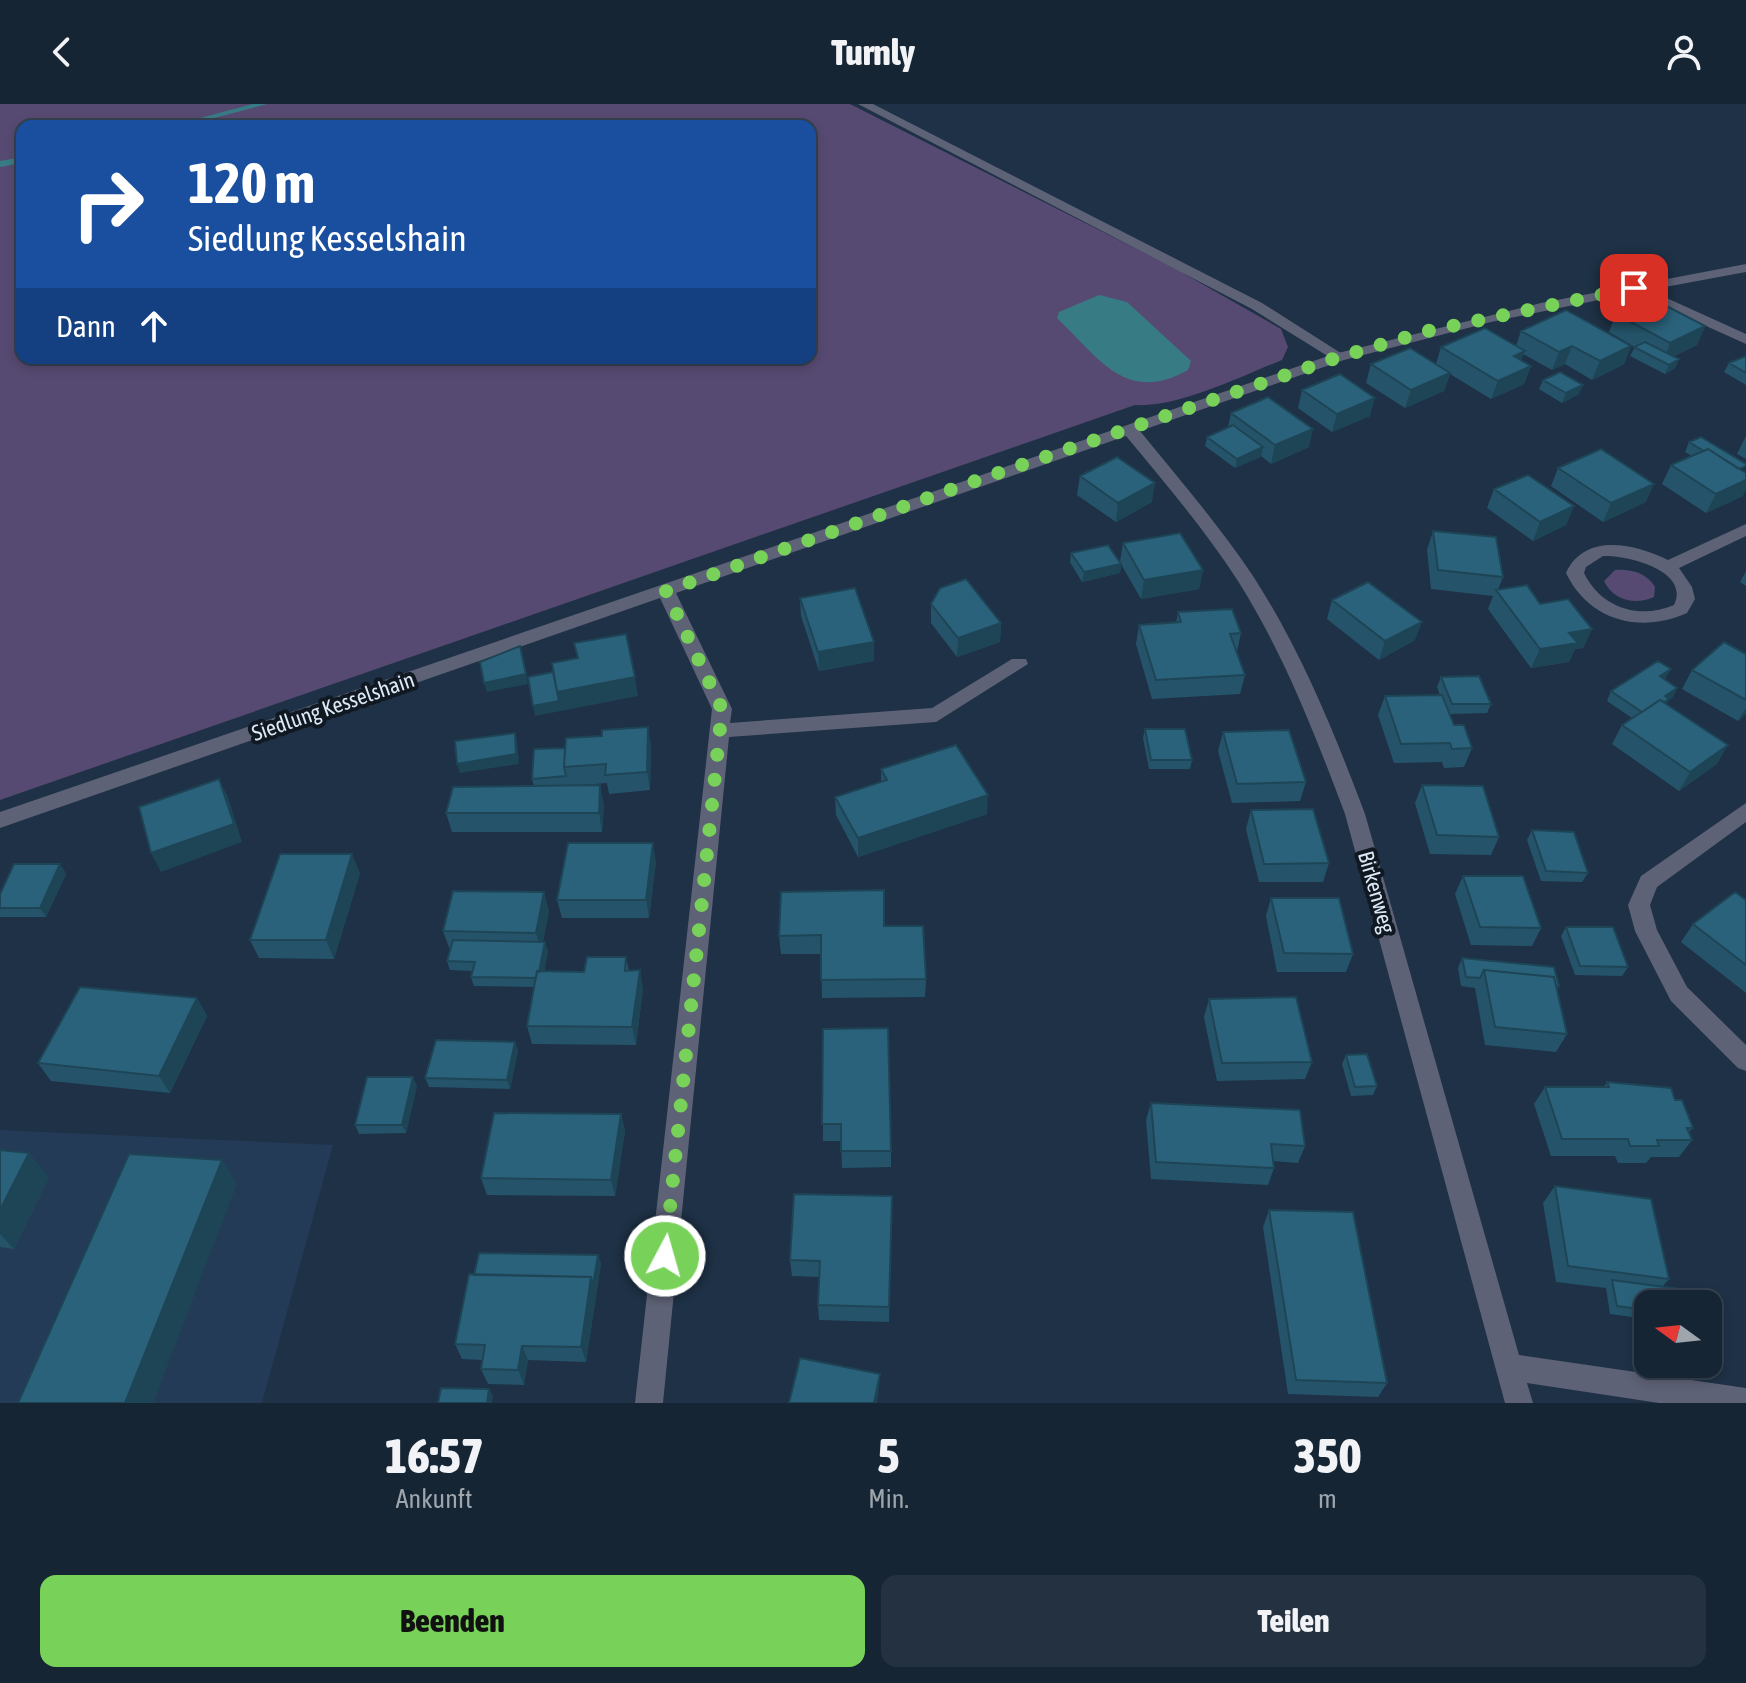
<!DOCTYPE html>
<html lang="de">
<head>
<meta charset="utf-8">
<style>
	:root { --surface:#162534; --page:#233140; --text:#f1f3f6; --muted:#9ea5ac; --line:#35424f; --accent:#78d158 }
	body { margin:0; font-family:"Asap Condensed",sans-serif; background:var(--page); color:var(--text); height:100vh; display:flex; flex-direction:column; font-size:30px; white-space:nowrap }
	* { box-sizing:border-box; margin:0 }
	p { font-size:26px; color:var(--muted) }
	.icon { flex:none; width:44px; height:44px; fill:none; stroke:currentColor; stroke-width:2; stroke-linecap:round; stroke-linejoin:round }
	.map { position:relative; height:1299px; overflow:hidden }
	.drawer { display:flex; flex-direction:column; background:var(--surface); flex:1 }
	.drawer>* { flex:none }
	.banner { position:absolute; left:16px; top:16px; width:800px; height:244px; border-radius:16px; box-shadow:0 4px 12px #0003,0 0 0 2px var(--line); background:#1a4fa0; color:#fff; overflow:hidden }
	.needle { width:52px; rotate:285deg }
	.tools { position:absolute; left:1634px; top:1186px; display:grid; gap:16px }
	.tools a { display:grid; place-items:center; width:88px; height:88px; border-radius:16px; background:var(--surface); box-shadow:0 4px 12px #0003,0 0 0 2px var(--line); font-size:40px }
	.pin { position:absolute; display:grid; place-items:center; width:68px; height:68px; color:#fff; margin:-34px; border-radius:16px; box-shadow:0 4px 12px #0006 }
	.me { position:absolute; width:88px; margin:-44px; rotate:6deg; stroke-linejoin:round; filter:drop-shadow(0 0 6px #0008) }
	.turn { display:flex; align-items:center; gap:28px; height:168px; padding:0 40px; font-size:36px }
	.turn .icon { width:104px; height:104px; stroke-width:2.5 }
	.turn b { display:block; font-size:56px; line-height:68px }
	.then { display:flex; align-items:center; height:76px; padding:0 40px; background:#0003; gap:16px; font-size:30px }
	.eta { display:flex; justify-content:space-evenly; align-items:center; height:136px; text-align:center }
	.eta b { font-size:48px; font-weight:800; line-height:56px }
	.cta { display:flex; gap:16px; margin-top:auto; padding:16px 40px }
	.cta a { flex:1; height:92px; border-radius:16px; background:var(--accent); color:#111; font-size:32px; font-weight:800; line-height:92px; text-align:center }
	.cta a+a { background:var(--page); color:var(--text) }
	header { display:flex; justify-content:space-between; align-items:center; height:104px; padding:0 40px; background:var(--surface); font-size:36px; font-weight:800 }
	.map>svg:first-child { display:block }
</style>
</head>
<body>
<header><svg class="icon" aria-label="back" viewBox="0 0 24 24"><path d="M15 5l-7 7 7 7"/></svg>Turnly<svg class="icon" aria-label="person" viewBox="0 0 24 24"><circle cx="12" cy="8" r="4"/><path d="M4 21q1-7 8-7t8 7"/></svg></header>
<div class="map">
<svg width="1746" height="1299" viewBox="0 0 1746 1299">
	<rect width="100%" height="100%" fill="#1e3146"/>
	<path fill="#233b56" d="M0,1026L333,1041L262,1299H0Z"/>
	<path fill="#574a72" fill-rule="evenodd" d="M0,0H850L1174,164L1281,225L1288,243L1282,256C1242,272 1178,304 1135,301L0,696ZM22,22H810V254H22Z
		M1615,466C1631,465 1647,469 1655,483L1654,493C1635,502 1613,496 1604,477Z"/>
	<path fill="#377c85" d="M1099,191L1127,198L1191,257L1188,266C1126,301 1099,254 1057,214L1059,208Z"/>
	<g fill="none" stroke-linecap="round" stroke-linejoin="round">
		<path fill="#377c85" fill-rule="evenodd" d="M253,0H267L184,22H170Z
			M22,53V59L0,63V57Z"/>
		<path fill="#5e6276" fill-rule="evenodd" d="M858,0H873L1262,199L1347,253L1344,256H1334L1252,205Z"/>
		<path fill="#5e6276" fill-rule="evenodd" d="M1746,160V168L1649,186L1746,230V240L1633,189L1491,218L1344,256L1140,327C1179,375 1219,421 1253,472C1301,546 1334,628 1365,710L1519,1251L1746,1284V1299H1659L1527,1279L1533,1299H1505L1345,710C1315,630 1284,550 1238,477C1205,426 1165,379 1126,332L676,489L732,605L730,619L932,604L1012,555H1026L1028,560L936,618L729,633L663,1299H635L712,605L660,494L0,724V708L1334,250L1541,199Z
			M1746,420V432L1679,464L1692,483L1695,495L1687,509C1640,530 1589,517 1566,469C1585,428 1635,440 1668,456ZM1603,452C1626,451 1691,466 1674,501C1639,516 1601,504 1584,469L1586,463Z
			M1746,699V718L1657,783L1650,801L1657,826L1687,883L1746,941V967L1738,964L1671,897L1635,827L1628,801L1641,772Z"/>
	</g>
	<path fill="#25546a" d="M1616,210L1705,222L1697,241L1674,252L1679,255L1675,264L1665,270L1630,252L1635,243L1609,228Z
		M1521,227L1631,242L1624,260L1592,276L1565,260L1552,266L1523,250L1521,256L1531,262L1524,280L1491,295L1450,270L1444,287L1405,304L1366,279L1371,260H1436L1441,243L1516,242Z
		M1746,252V281L1724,268L1729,259Z
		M1543,276L1579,290L1562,299L1539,285Z
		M1302,286L1370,312L1332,328L1298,304Z
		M1231,309L1309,343L1271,360L1261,352L1235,364L1205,342L1207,333L1228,323Z
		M1746,332V355L1737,350Z
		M1689,338L1744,368L1743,392L1706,409L1662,380L1671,361L1692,352L1685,348Z
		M1558,364L1646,398L1603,418L1551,382Z
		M1080,372L1152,398L1116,418L1077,391Z
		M1494,385L1574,402L1566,421L1533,437L1487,404Z
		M1433,427L1503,473L1498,486L1540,500L1592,525L1583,544L1575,545L1569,558L1531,564L1488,505L1493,492L1431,485L1427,446Z
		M1123,439L1203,466L1199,485L1141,495L1121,460L1120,469L1082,478L1070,458L1071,449L1120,458Z
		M1746,467V482L1740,478Z
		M800,494L874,538V557L819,567L801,512Z
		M1332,496L1415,536L1379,556L1327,515Z
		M931,500L1001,519L1000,538L957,553L931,519Z
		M1178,508L1241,529L1237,548L1245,571L1240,590L1152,595L1136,540L1139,521L1176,519Z
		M1746,550V610L1738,617L1682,585L1692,566Z
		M1441,573L1491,600L1487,609L1450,610L1454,621L1472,644L1464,663L1444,664L1442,658L1394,659L1378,611L1385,592L1440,591L1437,583Z
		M1665,575L1664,576L1677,584L1672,594L1669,596L1666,600L1717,660L1679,687L1612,640L1622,621L1632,614L1607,597L1611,587Z
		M1145,625L1192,656L1190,665H1149L1143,634Z
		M1223,628L1306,678L1300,697L1232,699L1218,647Z
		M651,641L650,686L609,690L607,679L571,682L604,700L602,728H452L446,709L534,682L532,675L534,645Z
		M881,665L987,710L858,753L836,711L835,693L881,678Z
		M1422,681L1499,733L1491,751L1430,750L1415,699Z
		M1251,706L1329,759L1323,778H1259L1246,725Z
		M1532,726L1588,769L1582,778L1541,777L1527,736Z
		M656,758L649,814H562L557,796Z
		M60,760L66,770L46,813H0V790Z
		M360,769L334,855L259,854L250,836Z
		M1463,772L1541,824L1532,842L1471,841L1455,790Z
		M1271,794L1353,850L1346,868H1277L1266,812Z
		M1746,796V889L1681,838L1693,820Z
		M549,807L543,837L548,847L544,868H584L626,853L629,867L643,884L636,941L532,940L527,922L534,883L474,882L471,873L473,867L450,866L447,857L450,846L443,827Z
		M884,822L926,875L925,893L822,894L821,850H781L779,832Z
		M1566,823L1628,863L1622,872L1575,871L1561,832Z
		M1462,854L1559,882L1557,885L1567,930L1556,948L1485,941L1475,884L1461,882L1458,864Z
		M197,894L207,912L170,989L51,977L38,959Z
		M1209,895L1312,958L1305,975L1217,977L1204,913Z
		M823,925L891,1047V1063L842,1064L841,1037H823Z
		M515,938L518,947L510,985L429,983L425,974Z
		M1346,951L1377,982L1373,991L1351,992L1342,960Z
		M1607,978L1675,996L1693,1024L1689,1028L1692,1036L1679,1053H1651L1646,1059H1618L1615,1052H1551L1534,1000L1545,983H1604Z
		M417,982L406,1029L359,1030L355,1021Z
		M1151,999L1305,1042L1298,1059L1273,1057L1274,1064L1268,1081L1151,1075L1146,1016Z
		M621,1010L625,1027L615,1092L487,1091L481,1074Z
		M0,1046L49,1073L14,1145L0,1143Z
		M1555,1082L1669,1175L1648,1200V1215L1610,1210L1606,1184L1556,1178L1543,1099Z
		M892,1092L889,1218L819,1216L818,1201L819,1173L792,1172L790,1156Z
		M1269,1106L1387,1279L1378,1293L1288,1290L1263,1123Z
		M601,1159L586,1258L528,1256L524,1281L488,1280L481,1265L482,1256L462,1255L455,1240Z"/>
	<path fill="#1e4556" d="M1705,222L1697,241L1663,258L1670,239Z
		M1572,242L1565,260L1552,266L1559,248Z
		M1631,242L1624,260L1592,276L1600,257Z
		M1525,247L1518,265L1514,252Z
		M1679,255L1675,264L1665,270L1669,261Z
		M1531,262L1524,280L1491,295L1498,277Z
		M1450,269L1444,287L1405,304L1411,286Z
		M1583,281L1579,290L1562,299L1566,289Z
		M1375,294L1370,312L1332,328L1337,310Z
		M1313,325L1309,343L1271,360L1275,341Z
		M1263,343L1261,353L1235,364L1237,355Z
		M1746,376V386L1743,392L1706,409L1716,390Z
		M1155,379L1152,398L1116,418L1118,399Z
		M1654,380L1646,398L1603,418L1611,399Z
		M1574,402L1566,421L1533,437L1540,418Z
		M1121,460L1120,469L1082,478L1084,468Z
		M1203,466L1199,485L1141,495L1144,476Z
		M1422,518L1415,536L1379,556L1385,537Z
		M1001,519L1000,538L957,553L958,534Z
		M1592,525L1583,544L1575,545L1569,558L1531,564L1540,545L1569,529Z
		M874,538V557L819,567L818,548Z
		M1671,565L1665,575L1655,582L1660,572Z
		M526,570L528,580L487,588L484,579Z
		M635,573L638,592L535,612L533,602L557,587Z
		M1677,584L1672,594L1669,596L1664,604L1665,592Z
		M1746,604V610L1738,617Z
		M648,623L651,641L650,686L647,668Z
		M515,629L517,638L519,660L460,669L457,660Z
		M1728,641L1717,660L1679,687L1690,668Z
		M219,675L228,693L242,738L161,768L151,749Z
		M600,681L604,700L602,728L599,709Z
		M988,691L987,710L858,753V734Z
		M653,739L656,758L649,814L646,796Z
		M352,750L360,769L334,855L326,836Z
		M60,760L66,770L46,813L40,804Z
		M544,788L549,807L541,847L536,829Z
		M545,838L548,847L541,883L538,874Z
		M640,866L643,884L636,941L632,923Z
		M197,894L207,912L170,989L159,972Z
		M515,938L518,947L510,985L507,976Z
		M413,973L417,982L406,1029L402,1021Z
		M621,1010L625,1027L615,1092L611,1076Z
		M29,1049L49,1073L14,1145L0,1130V1106Z
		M222,1056L237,1080L153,1299H125Z
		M598,1151L601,1159L586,1258L581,1243L591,1173Z
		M522,1242L528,1256L524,1281L518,1266Z
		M880,1270L879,1284L877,1299H874Z
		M489,1285L493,1292L492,1299H487Z"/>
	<path fill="#2b627b" stroke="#1e4556" stroke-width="2" d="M1651,194L1705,222L1670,239L1616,210Z
		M1566,206L1631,242L1600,257L1572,242L1559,248L1521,227Z
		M1485,224L1525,247L1514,252L1531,262L1498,277L1441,243Z
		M1645,238L1679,255L1669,261L1634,243Z
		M1410,244L1450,269L1411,286L1371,260Z
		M1746,252V269L1729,259Z
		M1560,268L1583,281L1566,289L1543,276Z
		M1340,270L1375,294L1337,310L1302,286Z
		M1268,293L1313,325L1275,341L1231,309Z
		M1233,321L1263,343L1237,355L1207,333Z
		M1701,333L1746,360V362L1739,365L1708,345L1704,347L1689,338Z
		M1601,345L1654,380L1611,399L1558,364Z
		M1708,345L1746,369V376L1716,390L1671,361Z
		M1117,353L1155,379L1118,399L1080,372Z
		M1528,371L1574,402L1540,418L1494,385Z
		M1433,427L1496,433L1503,473L1438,466Z
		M1180,429L1203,466L1144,476L1123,439Z
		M1108,441L1121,460L1084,468L1071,449Z
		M966,475L1001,519L958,534L931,500L940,484Z
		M1368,478L1422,518L1385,537L1332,496Z
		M1527,481L1540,500L1568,495L1592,525L1569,529L1578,539L1540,545L1496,486Z
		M855,484L874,538L818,548L800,494Z
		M1232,505L1241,529L1230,530L1245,571L1156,576L1139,521L1181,518L1178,508Z
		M626,530L635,573L557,588L552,559L578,554L574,539Z
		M1724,538L1746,550V596L1692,566Z
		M520,542L526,570L484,579L480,558Z
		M1658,557L1671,565L1660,572L1677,584L1665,592L1669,595L1664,598L1660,596L1642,608L1611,587Z
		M553,568L559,597L533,602L528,573Z
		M1479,572L1491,600H1452L1441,573Z
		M1442,591L1454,621H1464L1472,644L1452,645L1450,639L1401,640L1385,592Z
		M1660,596L1728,641L1690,668L1622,621Z
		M648,623L647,668L605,671L606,660L564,663L566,634L602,632V626Z
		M1145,625H1185L1192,656H1151Z
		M1289,626L1306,678L1237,680L1223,628Z
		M515,629L516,650L457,660L455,637Z
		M956,641L988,691L858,734L835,693L887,676L881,665Z
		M565,644L564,663L566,672L532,675L534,645Z
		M219,675L234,720L151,749L139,703Z
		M600,681L599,709H446L453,683Z
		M1422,681L1483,682L1499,733L1437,731Z
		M1313,705L1329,759L1264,760L1251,706Z
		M1532,726L1574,728L1588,769L1546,767Z
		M568,739H653L646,796H557Z
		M280,750H352L326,836H250Z
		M14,760H60L40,804H0V790Z
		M1463,772H1523L1541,824L1480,823Z
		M884,786V822H923L926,875L821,876V831L779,832L781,788Z
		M453,787L544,788L536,829L443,827Z
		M1735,788L1746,796V861L1693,820Z
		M1271,794H1339L1353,850L1284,849Z
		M1566,823H1613L1628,863L1580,862Z
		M453,836L545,838L539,868L537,867L536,874L471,873L475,858L447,857Z
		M587,853H626L625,867L640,866L632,923L527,922L537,867L584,868Z
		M1462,854L1554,863L1559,882H1556L1554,873L1484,866L1480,874L1466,873Z
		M1484,866L1554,873L1567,930L1495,923Z
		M80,883L197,894L159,972L38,959Z
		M1296,893L1312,958L1222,959L1209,895Z
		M888,924L891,1047H841V1020H822L823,925Z
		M436,936L515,938L507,976L425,974Z
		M1367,950L1377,982L1355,983L1346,951Z
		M367,973H413L402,1021H355Z
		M1607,978L1671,984L1675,996H1682L1693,1024H1687L1692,1036H1657L1659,1042H1630L1628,1035H1562L1545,983H1609Z
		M1151,999L1300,1006L1305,1042L1271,1040L1274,1064L1156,1058Z
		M494,1009L621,1010L611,1076L481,1074Z
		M0,1046L29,1049L0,1106Z
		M129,1050L222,1056L125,1299H18Z
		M1555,1082L1651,1095L1669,1175L1568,1162Z
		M794,1090L892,1092L889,1203L818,1201L820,1157L790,1156Z
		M1269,1106L1353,1108L1387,1279L1296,1276Z
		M479,1149L598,1151L593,1181L591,1173L474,1171Z
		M469,1170L591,1173L581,1243L522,1242L518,1266L481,1265L485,1241L455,1240Z
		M1612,1176L1694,1187L1697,1200H1648V1206L1617,1202Z
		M800,1254L880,1270L874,1299H789Z
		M441,1284L489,1285L487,1299H438Z"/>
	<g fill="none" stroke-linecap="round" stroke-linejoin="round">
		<path stroke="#78d158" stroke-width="14" stroke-dasharray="0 25.2" d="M665,1152L722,605L666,487L998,369L1339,253L1428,227L1634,184"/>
	</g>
	<g text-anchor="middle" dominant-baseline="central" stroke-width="8" stroke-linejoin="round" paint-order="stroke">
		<g font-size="22" fill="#dde9f7" stroke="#101822">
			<text transform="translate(333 602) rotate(-19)">Siedlung Kesselshain</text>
			<text transform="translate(1377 788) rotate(74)">Birkenweg</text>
		</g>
	</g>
</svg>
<div class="tools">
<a><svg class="needle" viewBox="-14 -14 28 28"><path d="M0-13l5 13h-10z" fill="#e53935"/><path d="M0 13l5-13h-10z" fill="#9ea5ac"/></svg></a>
</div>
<div class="pin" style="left:1634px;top:184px;background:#d93025"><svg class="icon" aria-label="arrive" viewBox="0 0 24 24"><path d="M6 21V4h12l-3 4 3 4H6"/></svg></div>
<svg class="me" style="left:665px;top:1152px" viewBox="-20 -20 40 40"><circle r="17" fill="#78d158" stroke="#fff" stroke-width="3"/><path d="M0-11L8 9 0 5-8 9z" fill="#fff"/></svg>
<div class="banner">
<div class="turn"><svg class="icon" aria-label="right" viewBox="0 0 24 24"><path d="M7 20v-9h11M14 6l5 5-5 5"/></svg><div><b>120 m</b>Siedlung Kesselshain</div></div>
<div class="then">Dann<svg class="icon" aria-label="ahead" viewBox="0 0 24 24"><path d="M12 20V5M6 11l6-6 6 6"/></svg></div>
</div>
</div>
<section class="drawer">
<div class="eta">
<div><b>16:57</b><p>Ankunft</p></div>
<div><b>5</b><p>Min.</p></div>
<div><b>350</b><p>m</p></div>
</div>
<div class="cta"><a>Beenden</a><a>Teilen</a></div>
</section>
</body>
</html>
